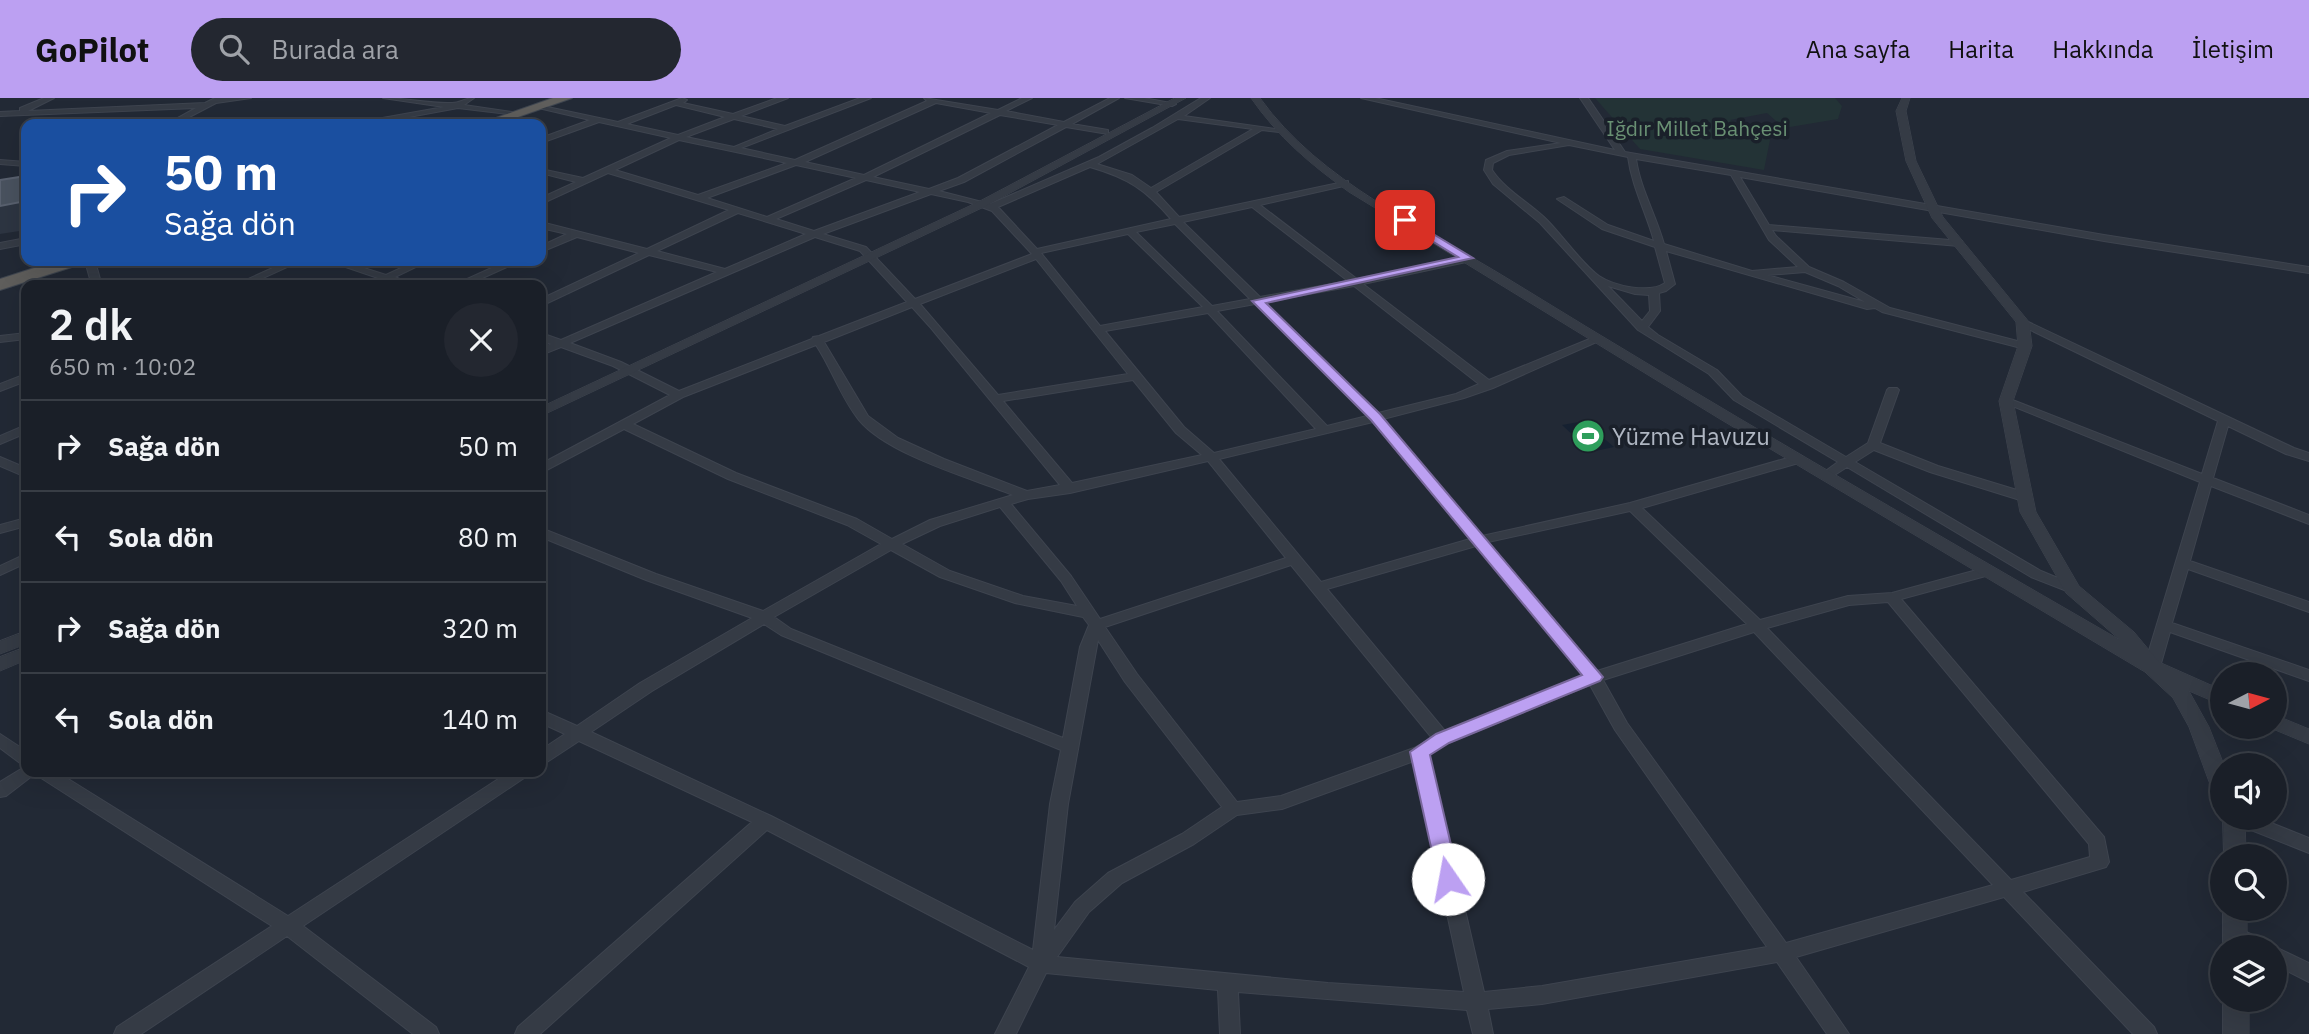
<!DOCTYPE html>
<html lang="tr">
<head>
<meta charset="utf-8">
<style>
	:root { --surface:#1a1f28; --page:#232730; --text:#f1f3f6; --muted:#9fa2a8; --line:#383d45; --accent:#bca0f2 }
	body { margin:0; font-family:"IBM Plex Sans",sans-serif; background:var(--page); color:var(--text); height:100vh; display:flex; flex-direction:column; font-size:26px; white-space:nowrap }
	* { box-sizing:border-box; margin:0 }
	p { font-size:23px; color:var(--muted) }
	.icon { flex:none; width:38px; height:38px; fill:none; stroke:currentColor; stroke-width:2; stroke-linecap:round; stroke-linejoin:round }
	.map { position:relative; flex:1; overflow:hidden }
	.sheet { position:absolute; left:21px; top:182px; width:525px; height:497px; display:flex; flex-direction:column; background:var(--surface); border-radius:14px; box-shadow:0 7px 28px #0002,0 0 0 2px var(--line) }
	.sheet>* { flex:none }
	.guide { position:absolute; left:21px; top:21px; width:525px; height:147px; border-radius:14px; box-shadow:0 7px 28px #0002,0 0 0 2px var(--line); background:#1a4fa0; color:#fff; overflow:hidden }
	.needle { width:46px; rotate:84deg }
	.controls { position:absolute; left:2210px; top:564px; display:grid; gap:14px }
	.controls a { display:grid; place-items:center; width:77px; height:77px; border-radius:50%; background:var(--surface); box-shadow:0 7px 28px #0002,0 0 0 2px var(--line); font-size:35px }
	.pin { position:absolute; display:grid; place-items:center; width:60px; height:60px; color:#fff; margin:-30px; border-radius:14px; box-shadow:0 4px 10px #0006 }
	.me { position:absolute; width:77px; margin:-38px; rotate:348deg; stroke-linejoin:round; filter:drop-shadow(0 0 5px #0008) }
	.turn { display:flex; align-items:center; gap:24px; height:147px; padding:0 28px; font-size:32px }
	.turn .icon { width:91px; height:91px; stroke-width:2.5 }
	.turn b { display:block; font-size:49px; line-height:60px }
	.round { display:grid; place-items:center; flex:none; width:74px; height:74px; border-radius:37px; background:var(--page) }
	.head { display:flex; align-items:center; justify-content:space-between; height:119px; padding:0 28px }
	h1 { font-size:42px; font-weight:600; line-height:52px }
	ul { padding:0; list-style:none }
	li { display:flex; align-items:center; gap:21px; height:91px; padding:0 28px; border-top:2px solid var(--line) }
	li div { flex:1 }
	li b { display:block; font-size:26px }
	li em { font-style:normal }
	header { display:flex; align-items:center; gap:42px; box-sizing:border-box; height:98px; padding:0 35px; background:var(--accent); color:#111 }
	header strong { font-size:33px }
	nav { display:flex; gap:38px; margin-inline-start:auto; font-size:24px }
	.search { width:490px; height:63px; background:var(--page); display:flex; align-items:center; gap:18px; box-sizing:border-box; padding:0 24px; border-radius:38px; color:var(--muted); font-size:26px }
	.map>svg:first-child { display:block }
</style>
</head>
<body>
<header>
<strong>GoPilot</strong>
<div class="search"><svg class="icon" aria-label="search" viewBox="0 0 24 24"><circle cx="10" cy="10" r="6"/><path d="M15 15l6 6"/></svg>Burada ara</div>
<nav><a>Ana sayfa</a><a>Harita</a><a>Hakkında</a><a>İletişim</a></nav>
</header>
<div class="map">
<svg width="2309" height="936" viewBox="0 0 2309 936">
	<rect width="100%" height="100%" fill="#222935"/>
	<path fill="#233336" d="M1595,0H1835L1842,8L1838,21L1784,30L1767,15L1730,22L1770,42L1764,72L1640,51Z"/>
	<path fill="#162131" d="M1584,323L1614,349L1591,354L1562,327Z"/>
	<g fill="none" stroke-linecap="round" stroke-linejoin="round">
		<defs>
			<path id="minor" d="M44,0H54L28,13L205,5L215,0H251L216,5L176,26H167L196,10L0,18V14L20,13V10Z
				M383,0C406,0 430,6 452,5C460,5 465,0 474,0L464,7L512,14L508,16L458,10L371,26H356L360,24L444,9Z
				M682,0L687,2L683,5L733,16L777,0H788L741,18L785,28L860,0H871L741,50L795,62L927,3L924,0L998,12L1022,0H1032L1006,13L1064,24L1110,0H1119L1072,26L1108,32V36L1066,29L964,84L939,93L990,106L1099,59L1152,30L1201,0H1210L1184,18L1283,32L1279,34L1262,32L1156,94L1179,119L1348,83V87L1260,107L1357,181L1471,159V163L1363,186L1489,282L1592,240H1600L1601,242L1493,290L1464,300L1383,321L1482,438L1630,405L1798,357L1802,358L1804,361L1802,364L1642,410L1760,522L1848,498L1892,495L1988,469L1993,470L1995,473L1993,476L1901,501L2104,739L2109,764L2106,769L2023,794L2154,929L2157,936H2133L2004,799L1796,859L1849,936H1827L1777,864L1542,906L1488,911L1493,936H1473L1467,912L1238,894L1240,936H1220L1218,892L1046,875L1016,936H995L1029,869L767,732L540,936H515L518,929L752,724L579,643L547,664L541,666V652L565,636L541,625V612L577,628L640,585L752,520L646,482L541,439V430L656,476L763,513L881,446L847,427L728,381L624,331L541,375V366L670,297L613,268L561,249L541,257V250L551,246L541,242V235L561,242L717,174L649,157L541,208V201L639,155L577,139L541,154V148L567,136L541,130V124L647,151L729,112L608,75L541,106V100L576,84L541,75V71L583,80L671,40L599,24L541,45V40L590,22L534,9L538,7L618,24ZM936,5L991,15L864,77L805,64ZM676,7L725,19L678,37L627,26ZM1000,17L1058,27L958,80L929,91L873,79ZM734,21L778,31L734,49L686,39ZM1178,21L1253,31L1151,90L1132,77L1097,66ZM679,42L787,65L698,97L615,72ZM796,67L856,80L767,119L707,100ZM1090,69C1128,80 1145,91 1171,121L1037,151L998,109ZM866,82L920,94L814,133L776,121ZM931,96L968,104L992,113L1032,156L915,201L866,149L823,136ZM1252,109L1348,183L1260,199L1183,124ZM738,115L806,136L725,171L657,153ZM1175,126L1250,201L1212,208L1136,134ZM1128,136L1203,209L1100,228L1041,155ZM815,139L860,153L907,204L819,238L813,239L812,241L679,293L621,264L570,245ZM1036,161L1128,276L998,297L920,206ZM1354,188L1479,286L1456,296L1378,315L1265,204ZM1255,206L1367,318L1327,328L1217,213ZM912,209L931,230L1060,387L1027,393L944,361L898,340L868,318L824,244ZM1208,215L1316,331L1214,355L1184,329L1105,233ZM816,247C832,271 841,300 859,322C888,357 971,380 1013,397L930,422L892,441L857,421L736,375L633,326L683,299ZM1133,282L1176,335L1202,357L1072,385L1003,303ZM1373,324L1470,441L1321,484L1219,361ZM1208,363L1286,460L1100,521L1071,478L1011,406L1028,401L1070,395ZM1000,409L1061,483L1077,508L1023,498L950,473L902,446L940,428ZM1630,413L1747,526L1597,573L1488,444ZM1476,448L1584,577L1445,633L1327,491ZM891,452L940,479L1015,505L1083,519L1089,527L1080,549L1063,640L791,531L774,519ZM1291,467L1432,640L1414,650L1281,698L1237,704L1137,576L1105,529ZM1888,504L2089,746L2090,759L2011,782L1767,530L1849,507ZM764,526L781,537L1061,652L1050,706L1033,852L771,718L591,634L652,593ZM1754,534L1993,787L1786,845L1627,625L1603,582ZM1098,542L1125,584L1222,709L1182,736L1108,775L1075,804L1054,832L1068,706ZM1590,587L1615,632L1767,849L1542,888L1484,894L1429,656L1448,645ZM1414,663L1464,894L1328,885L1057,859L1089,814L1122,785L1194,746L1237,717L1282,711Z
				M1125,0H1144L1176,6L1172,8Z
				M1361,0H1375L1615,52L1580,0H1588L1625,54L2104,137L2309,169V175L2104,143L1740,79L1769,127L1962,143V147L1959,148L1772,132L1776,138L1809,169L1844,184L1890,210L2029,246V250L2025,251L1882,214L1875,210L1867,211L1666,153L1675,186L1666,193L1659,195L1660,213L1648,229L1658,237L1717,272L1742,298L1846,359L1868,345L1887,292L1889,290H1897L1899,292L1880,345L1938,368L2030,396L2031,399L2030,402H2020L1930,374L1874,352L1855,364L2041,473L2077,488L2079,491L2072,495L2031,479L1847,369L1830,380H1822L1820,377L1838,364L1734,302L1709,276L1638,232L1540,125L1493,86L1484,72L1486,62L1507,53L1561,45ZM1569,47L1628,59C1632,89 1646,114 1654,143L1608,127L1564,99L1557,101L1602,131L1655,149L1665,185C1649,196 1614,188 1599,178C1583,167 1562,137 1547,122C1530,105 1506,93 1492,72L1493,65L1509,57ZM1636,61L1731,77L1769,142L1798,169L1752,173L1664,146C1656,117 1640,90 1636,61ZM1805,174L1838,188L1865,204L1767,177ZM1608,188L1635,196L1649,197L1650,213L1642,223Z
				M0,62L26,64V68L0,66Z
				M26,140V146L0,151V145Z
				M85,163H95L100,181L98,187H88L90,181Z
				M288,163H300L248,187H235Z
				M328,163H342L386,177L416,163H428L395,179L414,187H400L387,183L378,187H366L378,180Z
				M507,163H520L467,187H454Z
				M2022,221L2294,350L2309,355V363L2286,356L2228,328L2213,380L2309,417V426L2211,388L2190,463L2309,504V514L2188,471L2172,525L2309,572V583L2170,534L2160,569L2157,573H2147L2144,569L2200,384L2000,303L2002,301H2010L2202,376L2218,323L2018,226L2017,224Z
				M26,235V241L0,244V238Z
				M26,276V283L0,293V286Z
				M26,327V335L0,346V338Z
				M0,359L26,370V379L0,368Z
				M26,420V428L0,435V427Z
				M26,456V465L0,477V468Z
				M0,636L26,653V667L20,665L0,650Z
				M26,668V674H34L32,678L6,698L0,699V684Z
				M36,674H57L288,818L509,674H530L527,678L303,828L436,929L439,936H413L287,838L141,936H114L117,929L272,828L38,678Z
				M2228,719H2256L2309,740V755L2231,724Z
				M2235,829L2266,843L2269,849C2254,849 2233,853 2225,837L2228,831Z
				M2275,849L2309,865V884L2275,867Z"/>
			<path id="tertiary" d="M1175,0H1186L986,108L541,318V309L978,104Z
				M1251,0H1260C1320,84 1424,129 1510,182C1711,306 1916,424 2120,542L2066,495L2020,414L1999,303L2018,248L2016,224L1932,120L1906,63L1896,13L1902,0H1910L1906,13L1916,63L1943,119L2029,224L2032,248L2013,303L2036,414L2079,488L2134,534L2159,564L2222,592V607L2189,593L2209,629L2224,667L2222,697L2214,695L2211,689L2189,629L2173,600L2145,574L1720,321L1349,94C1310,66 1278,39 1251,0Z
				M26,533V546L0,556V543Z
				M26,549V562L0,573V559Z
				M2275,617L2309,631V646L2268,629L2275,628Z
				M2223,719H2245L2246,758H2224Z
				M2223,810H2247V849H2223Z
				M2223,901H2249V936H2223Z"/>
			<path id="trunk" d="M553,0H572L498,26H479Z
				M56,163H80L78,167L0,192V181Z"/>
		</defs>
		<use href="#minor" stroke="#3e444f" stroke-width="2"/>
		<use href="#tertiary" stroke="#3e444f" stroke-width="1"/>
		<use href="#trunk" stroke="#3f4650" stroke-width="2"/>
		<use href="#minor" fill="#353b45" fill-rule="evenodd"/>
		<use href="#tertiary" fill="#353b45" fill-rule="evenodd"/>
		<use href="#trunk" fill="#5f5e5c" fill-rule="evenodd"/>
	</g>
	<path fill="#2d3542" d="M26,103V132L0,136V108Z"/>
	<path fill="#49525f" stroke="#59616f" stroke-width="2" d="M26,78V103L0,108V82Z"/>
	<path fill="#bca0f2" stroke="#7a689d" stroke-width="2" d="M1405,119L1473,160L1266,205L1380,316L1603,579L1600,583L1449,645L1430,657L1459,781L1456,787L1448,790L1441,787L1438,781L1410,654L1436,636L1582,577L1371,322L1252,203L1458,159L1401,124L1400,122Z"/>
	<defs>
		<symbol id="stadium-disc" viewBox="-11 -11 22 22"><circle r="9.5" fill="#2e9e5b" stroke="#1a202a"/><path d="M0-5a6.5 5 0 1 0 0 10a6.5 5 0 1 0 0-10ZM-3.5-1.8h7v3.6h-7Z" fill="#fff"/></symbol>
	</defs>
	<g fill-rule="evenodd">
		<use href="#stadium-disc" x="1569" y="319" width="38" height="38"/>
	</g>
	<g text-anchor="middle" dominant-baseline="central" stroke-width="7" stroke-linejoin="round" paint-order="stroke">
		<g font-size="21" fill="#699073" stroke="#1a202a">
			<text x="1697" y="30">Iğdır Millet Bahçesi</text>
		</g>
		<g font-size="24" fill="#afb6c2" stroke="#1a202a" text-anchor="start">
			<text x="1612" y="338">Yüzme Havuzu</text>
		</g>
	</g>
</svg>
<div class="controls">
<a><svg class="needle" viewBox="-14 -14 28 28"><path d="M0-13l5 13h-10z" fill="#e53935"/><path d="M0 13l5-13h-10z" fill="#9fa2a8"/></svg></a>
<a><svg class="icon" aria-label="sound" viewBox="0 0 24 24"><path d="M4 9h4l5-4v14l-5-4H4zM17 9q2 3 0 6"/></svg></a>
<a><svg class="icon" aria-label="search" viewBox="0 0 24 24"><circle cx="10" cy="10" r="6"/><path d="M15 15l6 6"/></svg></a>
<a><svg class="icon" aria-label="layers" viewBox="0 0 24 24"><path d="M12 4l9 5-9 5-9-5zM3 14l9 5 9-5"/></svg></a>
</div>
<div class="pin" style="left:1405px;top:122px;background:#d93025"><svg class="icon" aria-label="arrive" viewBox="0 0 24 24"><path d="M6 21V4h12l-3 4 3 4H6"/></svg></div>
<svg class="me" style="left:1448px;top:781px" viewBox="-20 -20 40 40"><circle r="19" fill="#fff"/><path d="M0-13L10 11 0 6-10 11z" fill="#bca0f2"/></svg>
<div class="guide">
<div class="turn"><svg class="icon" aria-label="right" viewBox="0 0 24 24"><path d="M7 20v-9h11M14 6l5 5-5 5"/></svg><div><b>50 m</b>Sağa dön</div></div>
</div>
<section class="sheet">
<div class="head"><div><h1>2 dk</h1><p>650 m · 10:02</p></div><a class="round"><svg class="icon" aria-label="close" viewBox="0 0 24 24"><path d="M6 6l12 12M18 6L6 18"/></svg></a></div>
<ul>
<li><svg class="icon" aria-label="right" viewBox="0 0 24 24"><path d="M7 20v-9h11M14 6l5 5-5 5"/></svg><div><b>Sağa dön</b></div><em>50 m</em></li>
<li><svg class="icon" aria-label="left" viewBox="0 0 24 24"><path d="M17 20v-9H6M10 6l-5 5 5 5"/></svg><div><b>Sola dön</b></div><em>80 m</em></li>
<li><svg class="icon" aria-label="right" viewBox="0 0 24 24"><path d="M7 20v-9h11M14 6l5 5-5 5"/></svg><div><b>Sağa dön</b></div><em>320 m</em></li>
<li><svg class="icon" aria-label="left" viewBox="0 0 24 24"><path d="M17 20v-9H6M10 6l-5 5 5 5"/></svg><div><b>Sola dön</b></div><em>140 m</em></li>
</ul>
</section>
</div>
</body>
</html>
